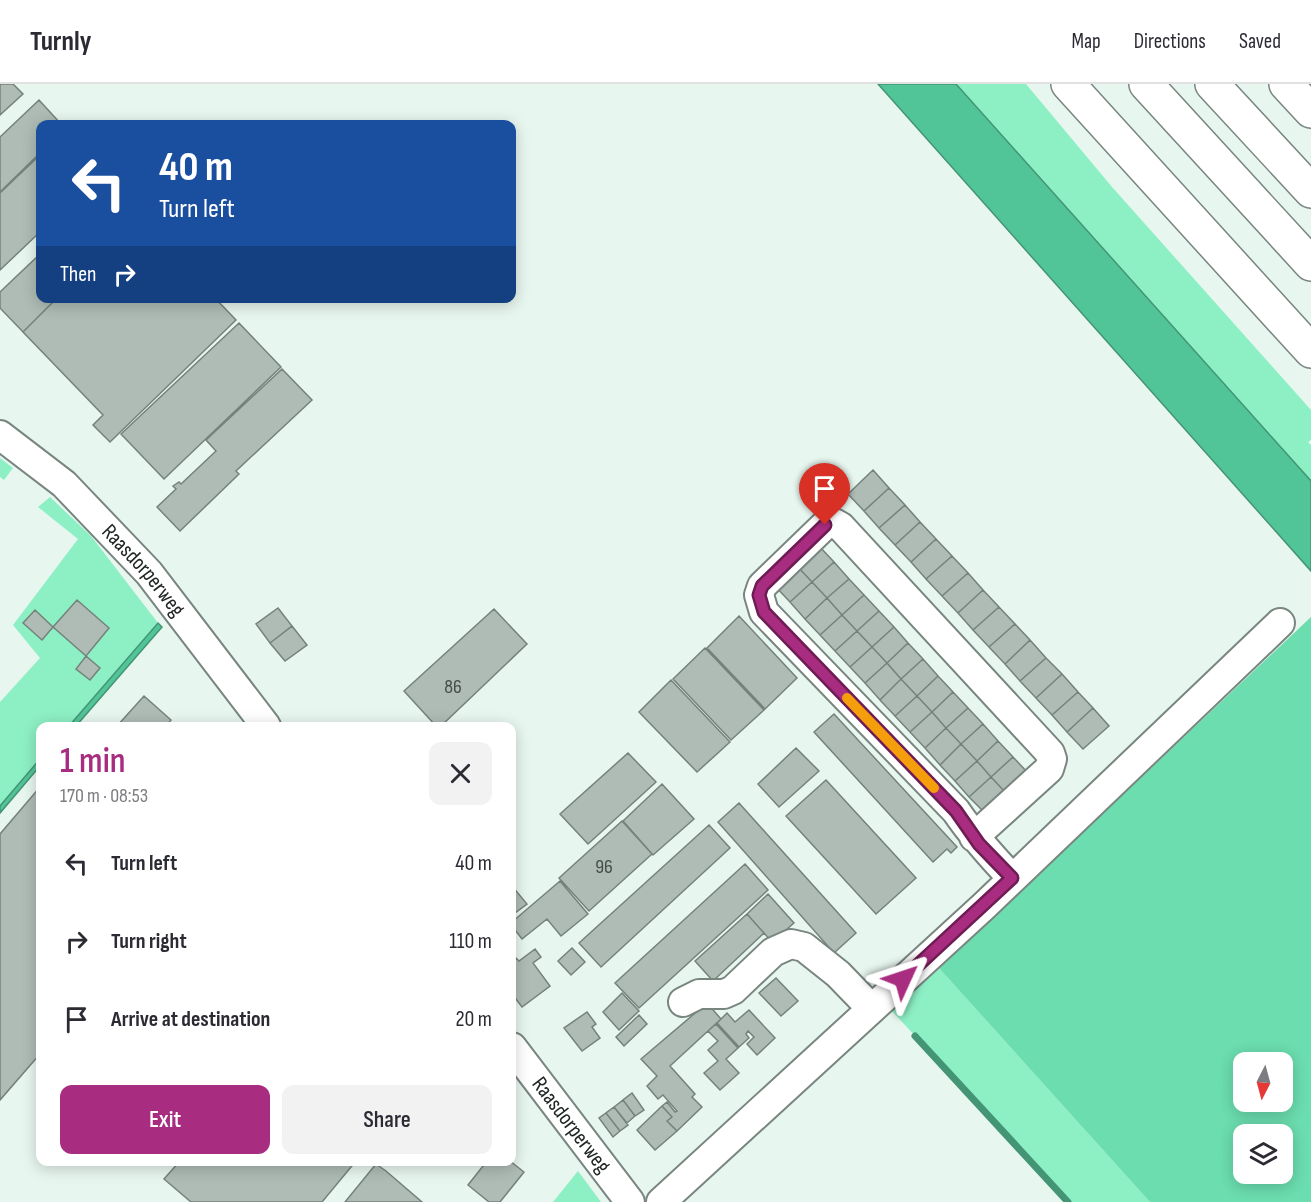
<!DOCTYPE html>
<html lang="en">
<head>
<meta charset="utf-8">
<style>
	:root { --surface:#fff; --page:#f2f2f3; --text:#2b2b33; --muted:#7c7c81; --line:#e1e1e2; --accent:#a82c7f }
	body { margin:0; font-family:"Sofia Sans Condensed",sans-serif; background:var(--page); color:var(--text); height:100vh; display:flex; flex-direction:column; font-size:22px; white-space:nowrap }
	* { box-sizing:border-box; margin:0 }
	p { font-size:20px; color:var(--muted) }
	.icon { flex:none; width:33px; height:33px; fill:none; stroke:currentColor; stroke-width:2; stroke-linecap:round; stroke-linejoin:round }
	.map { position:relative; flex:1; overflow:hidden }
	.side { position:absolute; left:36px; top:638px; width:480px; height:444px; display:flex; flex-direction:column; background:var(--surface); border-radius:12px; box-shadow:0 3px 15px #0003 }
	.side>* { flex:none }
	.banner { position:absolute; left:36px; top:36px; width:480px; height:183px; border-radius:12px; box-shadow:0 3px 15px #0003; background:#1a4fa0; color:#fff; overflow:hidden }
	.needle { width:39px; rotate:186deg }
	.controls { position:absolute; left:1233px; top:968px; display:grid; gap:12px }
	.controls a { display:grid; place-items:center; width:60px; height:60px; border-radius:12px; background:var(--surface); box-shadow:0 3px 15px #0003; font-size:30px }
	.pin { position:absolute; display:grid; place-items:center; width:51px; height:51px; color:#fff; margin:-62px -26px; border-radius:50% 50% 50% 0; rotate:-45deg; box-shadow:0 0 6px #0007 }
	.pin .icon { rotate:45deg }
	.me { position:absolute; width:66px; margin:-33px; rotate:48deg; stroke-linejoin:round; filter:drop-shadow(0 0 4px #0008) }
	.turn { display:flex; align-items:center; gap:21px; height:126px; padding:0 24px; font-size:27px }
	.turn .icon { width:78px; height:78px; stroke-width:2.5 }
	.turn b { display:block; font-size:42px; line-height:51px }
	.then { display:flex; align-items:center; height:57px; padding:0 24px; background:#0003; gap:12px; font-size:22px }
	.round { display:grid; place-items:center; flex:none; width:63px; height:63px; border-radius:12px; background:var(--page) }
	.overview { display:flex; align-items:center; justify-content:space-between; height:102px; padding:0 24px }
	h1 { font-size:36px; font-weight:600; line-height:45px; color:var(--accent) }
	.cta { display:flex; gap:12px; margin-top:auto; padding:12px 24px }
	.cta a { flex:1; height:69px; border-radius:12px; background:var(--accent); color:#fff; font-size:24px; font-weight:600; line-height:69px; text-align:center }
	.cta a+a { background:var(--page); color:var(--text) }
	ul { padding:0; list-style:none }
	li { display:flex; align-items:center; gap:18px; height:78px; padding:0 24px }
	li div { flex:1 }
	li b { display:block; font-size:22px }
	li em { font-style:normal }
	header { display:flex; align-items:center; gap:36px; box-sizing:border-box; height:84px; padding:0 30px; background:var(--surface); border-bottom:2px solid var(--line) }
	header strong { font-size:28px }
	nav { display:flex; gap:33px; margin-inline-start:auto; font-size:21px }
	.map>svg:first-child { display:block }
</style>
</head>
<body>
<header>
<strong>Turnly</strong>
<nav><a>Map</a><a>Directions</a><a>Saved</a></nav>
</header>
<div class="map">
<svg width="1311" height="1118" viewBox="0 0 1311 1118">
	<rect width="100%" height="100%" fill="#e7f6ef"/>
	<path fill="#8defc4" d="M956,0H1026L1112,103L1311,326V356L1308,358L1311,361V397Z
		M0,374L13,384L4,396L0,393Z
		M50,413L91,452L158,539L69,642H40V675L0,722V618L40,574L13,541L78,455L38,423Z
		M939,884L1150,1118H1069L891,926Z
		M578,1087L601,1118H553Z"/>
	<path fill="#6bddae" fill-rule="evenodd" d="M1311,533V1118H1150L939,884ZM1244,978H1282V1017H1244ZM1244,1050H1282V1089H1244Z"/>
	<path fill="#52c598" stroke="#439575" stroke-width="1.5" d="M878,0H956L1311,397V487Z
		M158,539L162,543L76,642H69Z
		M40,675V682L0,729V722Z"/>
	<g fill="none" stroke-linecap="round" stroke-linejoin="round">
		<path stroke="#439575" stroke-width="7" d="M915,952L1068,1118"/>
	</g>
	<path fill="#aebcb5" stroke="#75827b" stroke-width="1.5" d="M0,0H13L23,10L0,31Z
		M39,16L61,40H40V69L0,108V53Z
		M40,71V148L0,186V109Z
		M40,170V214H57L23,248L0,224V208Z
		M57,214H215L236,236L110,358L93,341L103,331L23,248Z
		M239,239L281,283L164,395L121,350Z
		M282,285L312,316L236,387L239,390L180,447L157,423L176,405L173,402L179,398L181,400L216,367L206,356Z
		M873,386L889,404L864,427L848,410Z
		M889,404L905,421L879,444L864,427Z
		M905,421L920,438L895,461L879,444Z
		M920,438L936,455L911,478L895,461Z
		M936,455L952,472L926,495L911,478Z
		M819,462L834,478L812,498L797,482Z
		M952,472L968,489L942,512L926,495Z
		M834,478L849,495L827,514L812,498Z
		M797,482L812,498L790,518L775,502Z
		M968,489L983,506L958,529L942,512Z
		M849,495L864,511L842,531L827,514Z
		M812,498L827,514L805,535L790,518Z
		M983,506L999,523L973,546L958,529Z
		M864,511L879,527L857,547L842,531Z
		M827,514L842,531L820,551L805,535Z
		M77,516L109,544L86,572L53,543Z
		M999,523L1015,540L989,563L973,546Z
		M278,524L292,542L270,559L256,540Z
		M494,525L527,560L441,642H436L404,607Z
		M35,526L53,543L42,556L23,539Z
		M879,527L894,543L872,563L857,547Z
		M842,531L857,547L835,567L820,551Z
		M739,532L797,594L765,625L707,564Z
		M1015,540L1030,556L1005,580L989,563Z
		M292,542L307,561L285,577L270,559Z
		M894,543L908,559L887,579L872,563Z
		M857,547L872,563L850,583L835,567Z
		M1030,556L1046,574L1020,597L1005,580Z
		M908,559L923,575L901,595L887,579Z
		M872,563L887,579L865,599L850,583Z
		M705,564L764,626L731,656L673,595Z
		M86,572L100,584L90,596L76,585Z
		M1046,574L1062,590L1036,614L1020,597Z
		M923,575L938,592L917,612L901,595Z
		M887,579L901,595L880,616L865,599Z
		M1062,590L1078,608L1052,631L1036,614Z
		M938,592L953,608L932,628L917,612Z
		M901,595L917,612L895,632L880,616Z
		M671,596L730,658L697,688L639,628Z
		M953,608L968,624L946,644L932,628Z
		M1078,608L1093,624L1067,648L1052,631Z
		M144,612L171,636L166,642H117Z
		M917,612L932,628L910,648L895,632Z
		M968,624L983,640L961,660L946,644Z
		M1093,624L1109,642L1083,665L1067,648Z
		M932,628L946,644L925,664L910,648Z
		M834,630L957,763L951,769L947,765L933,778L814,648Z
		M983,640L998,657L977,677L961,660Z
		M946,644L961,660L940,681L925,664Z
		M998,657L1013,673L991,693L977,677Z
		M961,660L977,677L955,697L940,681Z
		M796,664L819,687L779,723L758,700Z
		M628,669L656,698L588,760L560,730Z
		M1013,673L1028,689L1006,709L991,693Z
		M977,677L991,693L969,713L955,697Z
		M991,693L1006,709L985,729L969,713Z
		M826,696L916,794L876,830L786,732Z
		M662,700L694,735L653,771L623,737Z
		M40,703V970L0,1016V750Z
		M739,719L856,849L834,869L718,738Z
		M622,737L652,770L589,827L559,794Z
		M709,741L730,764L601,883L579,859Z
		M745,780L768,806L639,924L615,899Z
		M560,797L588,830L561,852L547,835L522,855L512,842V838Z
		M512,802L527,820L515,829L512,825Z
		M768,810L794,839L772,858L747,830Z
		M747,830L764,849L713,897L695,877Z
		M572,864L585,878L571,891L558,877Z
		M535,865L541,873L533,879L550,902L522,923L512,910V878L516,874L519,877Z
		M776,894L798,917L781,932L759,909Z
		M622,909L639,927L619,946L603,928Z
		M707,919L721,935L670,982L695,1010L692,1013L702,1023L677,1047L667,1037L672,1033L662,1022L667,1018L675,1028L677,1027L663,1011L658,1015L647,1002L657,992L641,975Z
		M749,926L775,954L757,971L747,960L754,953L748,947L746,950L749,954L739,963L717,939L727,929L735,938Z
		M587,928L596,940L592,943L600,954L582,967L564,944Z
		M639,931L647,940L624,962L616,953Z
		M716,940L738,964L726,975L739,989L720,1006L704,989L718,977L708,966L718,957L708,947Z
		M632,1009L644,1026L635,1032L623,1016Z
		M623,1016L635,1032L627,1039L614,1023Z
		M662,1022L672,1033L667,1037L677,1047L655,1066L637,1046Z
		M614,1023L628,1041L620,1047L606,1029Z
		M606,1029L620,1047L613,1053L599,1034Z
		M180,1077H356L322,1118H191L164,1095Z
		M487,1077H510L524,1088L500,1118H489L468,1101Z
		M376,1080L386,1087L422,1118H345Z"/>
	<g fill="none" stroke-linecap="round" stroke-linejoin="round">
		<defs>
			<g id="minor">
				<path id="s1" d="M0,351L64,400L149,489L266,642"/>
				<path d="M974,753L1049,685L1052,675L1050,669L841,443L834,439L825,441L762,502L759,511L764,528L956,727C973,752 991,772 1012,794"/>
				<path d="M683,918L699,910H724L733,906L773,868L791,860L804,863L838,890L871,924"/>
				<path id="s2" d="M512,963L630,1118"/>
				<path d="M661,1118L984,822L1280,539"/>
			</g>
			<path id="highway" d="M1068,0L1311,267
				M1146,0L1311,180
				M1212,0L1311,107
				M1286,0L1311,27"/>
		</defs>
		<use href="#minor" stroke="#798680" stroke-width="32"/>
		<use href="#highway" stroke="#798680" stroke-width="36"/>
		<use href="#minor" stroke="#fff" stroke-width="28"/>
		<use href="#highway" stroke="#fff" stroke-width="33"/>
	</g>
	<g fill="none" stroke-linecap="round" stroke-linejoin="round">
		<defs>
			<path id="route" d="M825,441L762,502L759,511L764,528L956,727L979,760L1012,794L903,895"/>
		</defs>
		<use href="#route" stroke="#6d1d53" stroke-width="15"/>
		<use href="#route" stroke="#a82c7f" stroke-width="10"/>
		<path stroke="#f59e0b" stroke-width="10" d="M847,614L934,704"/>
	</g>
	<g text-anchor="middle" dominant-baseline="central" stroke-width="5" stroke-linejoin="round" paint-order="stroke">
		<g font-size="20" fill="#444c48">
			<text x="453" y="603">86</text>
			<text x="604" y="783">96</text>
		</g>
		<g font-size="22" fill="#202623" stroke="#fff">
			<text stroke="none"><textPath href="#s1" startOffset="198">Raasdorperweg</textPath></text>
			<text stroke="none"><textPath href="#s2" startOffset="98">Raasdorperweg</textPath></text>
		</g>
	</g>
</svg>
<div class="controls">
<a><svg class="needle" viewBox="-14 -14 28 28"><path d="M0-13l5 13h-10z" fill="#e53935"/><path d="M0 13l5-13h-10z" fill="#7c7c81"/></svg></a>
<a><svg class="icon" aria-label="layers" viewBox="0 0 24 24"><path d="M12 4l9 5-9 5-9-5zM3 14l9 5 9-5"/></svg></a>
</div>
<div class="pin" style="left:825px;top:441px;background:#d93025"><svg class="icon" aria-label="arrive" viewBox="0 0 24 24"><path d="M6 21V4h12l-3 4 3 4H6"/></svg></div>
<svg class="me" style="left:903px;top:895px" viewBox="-20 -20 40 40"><path d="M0-17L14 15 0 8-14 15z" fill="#a82c7f" stroke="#fff" stroke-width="4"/></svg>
<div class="banner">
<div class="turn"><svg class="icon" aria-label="left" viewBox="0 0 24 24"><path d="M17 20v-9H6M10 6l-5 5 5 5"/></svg><div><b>40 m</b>Turn left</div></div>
<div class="then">Then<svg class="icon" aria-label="right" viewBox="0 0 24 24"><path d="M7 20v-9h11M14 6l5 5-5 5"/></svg></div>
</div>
<section class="side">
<div class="overview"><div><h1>1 min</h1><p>170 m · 08:53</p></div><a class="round"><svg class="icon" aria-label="close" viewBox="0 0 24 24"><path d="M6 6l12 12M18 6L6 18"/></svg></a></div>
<ul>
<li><svg class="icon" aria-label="left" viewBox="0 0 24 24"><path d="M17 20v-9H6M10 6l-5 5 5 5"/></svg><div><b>Turn left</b></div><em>40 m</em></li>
<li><svg class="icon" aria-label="right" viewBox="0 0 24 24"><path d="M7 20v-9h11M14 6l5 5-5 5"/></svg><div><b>Turn right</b></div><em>110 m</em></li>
<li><svg class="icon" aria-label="arrive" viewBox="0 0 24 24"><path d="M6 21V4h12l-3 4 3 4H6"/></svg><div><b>Arrive at destination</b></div><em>20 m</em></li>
</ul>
<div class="cta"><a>Exit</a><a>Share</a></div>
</section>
</div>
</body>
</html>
